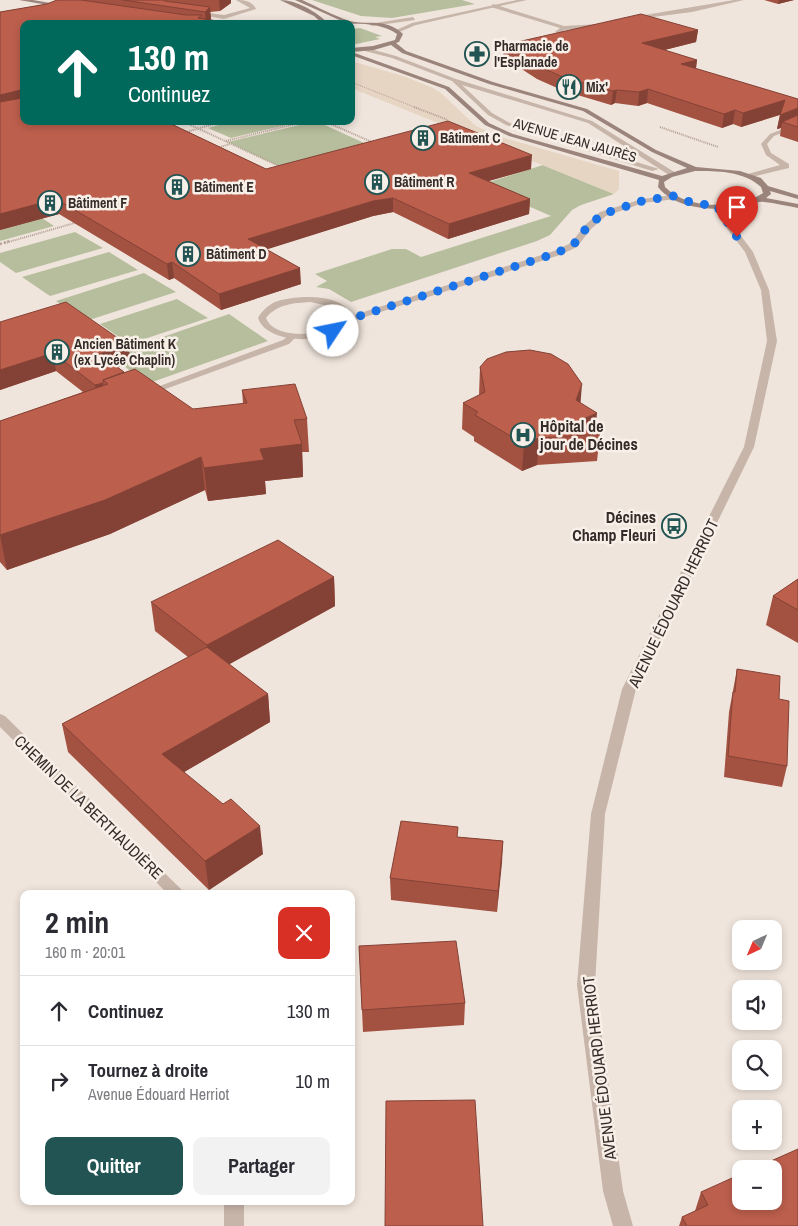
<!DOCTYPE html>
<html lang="fr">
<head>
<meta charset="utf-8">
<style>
	:root { --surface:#fff; --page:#f2f2f3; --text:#2b2b33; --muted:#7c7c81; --line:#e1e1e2; --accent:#215453 }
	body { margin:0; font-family:"Archivo Narrow",sans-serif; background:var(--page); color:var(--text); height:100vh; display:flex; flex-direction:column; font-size:19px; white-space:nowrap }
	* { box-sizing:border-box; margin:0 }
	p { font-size:16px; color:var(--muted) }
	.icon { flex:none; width:28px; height:28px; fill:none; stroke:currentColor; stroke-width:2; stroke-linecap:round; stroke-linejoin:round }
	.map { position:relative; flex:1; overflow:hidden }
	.sheet { position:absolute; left:20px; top:890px; width:335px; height:315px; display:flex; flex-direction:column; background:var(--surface); border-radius:10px; box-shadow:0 2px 8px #0003 }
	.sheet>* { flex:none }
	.hud { position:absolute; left:20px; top:20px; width:335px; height:105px; border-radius:10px; box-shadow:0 2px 8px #0003; background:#00695c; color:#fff; overflow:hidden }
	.needle { width:32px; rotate:224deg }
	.fabs { position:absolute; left:732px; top:920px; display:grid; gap:10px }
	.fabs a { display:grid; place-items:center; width:50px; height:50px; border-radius:10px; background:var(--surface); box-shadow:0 2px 8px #0003; font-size:25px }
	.pin { position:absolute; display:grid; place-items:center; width:42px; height:42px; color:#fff; margin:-51px -21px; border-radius:50% 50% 50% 0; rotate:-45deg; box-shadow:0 0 5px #0007 }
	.pin .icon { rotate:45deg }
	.me { position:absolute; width:55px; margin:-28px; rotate:56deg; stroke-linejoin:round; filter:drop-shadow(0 0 4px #0008) }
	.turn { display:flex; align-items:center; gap:18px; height:105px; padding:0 25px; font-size:22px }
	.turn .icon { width:65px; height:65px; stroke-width:2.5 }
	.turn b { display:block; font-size:35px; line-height:42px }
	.round { display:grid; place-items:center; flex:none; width:52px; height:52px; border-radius:10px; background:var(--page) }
	.head { display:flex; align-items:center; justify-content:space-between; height:85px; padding:0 25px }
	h1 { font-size:30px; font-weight:800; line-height:38px }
	.button { display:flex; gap:10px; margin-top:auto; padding:10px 25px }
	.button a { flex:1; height:58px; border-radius:10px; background:var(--accent); color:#fff; font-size:20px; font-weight:800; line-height:58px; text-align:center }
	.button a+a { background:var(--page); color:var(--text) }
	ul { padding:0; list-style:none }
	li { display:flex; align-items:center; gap:15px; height:70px; padding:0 25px; border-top:1px solid var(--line) }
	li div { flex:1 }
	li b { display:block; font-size:19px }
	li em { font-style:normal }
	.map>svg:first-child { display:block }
</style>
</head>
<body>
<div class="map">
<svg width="798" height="1226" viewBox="0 0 798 1226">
	<rect width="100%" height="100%" fill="#f0e5dc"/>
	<path fill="#b6be9d" d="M312,0H462L475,4L392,18L361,16Z
		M360,28L382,36L375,37L380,39L351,45V36H353L351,35V29Z
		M232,121H303L231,138L208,128Z
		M316,121L384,152L297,175L228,142Z
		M543,165L614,194L581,205L572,210L550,235L537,241L351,302L329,289L316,287L327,281L315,274L392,249H406L421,257L551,216L480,185Z
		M42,218L54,226L0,241V230Z
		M75,232L103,248L16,273L0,262V253Z
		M109,252L138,270L50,296L22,277Z
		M144,273L176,292L86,321L56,301Z
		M177,299L208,318L129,344L100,324Z
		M229,314L268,341L0,436V422L134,374L123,365L130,362L117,353Z"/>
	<path fill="#e7d5c4" d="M351,61L403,76L433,88L441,93L476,126L498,136L619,171V189L614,194L351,88Z"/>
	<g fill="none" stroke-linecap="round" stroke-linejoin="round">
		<path stroke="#b39f93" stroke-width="1" stroke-dasharray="1 1" stroke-linecap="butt" d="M351,82L417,108"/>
		<path stroke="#b39f93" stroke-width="2" stroke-dasharray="1 1" stroke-linecap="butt" d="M414,107L448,120
			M182,121L281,167
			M324,121L374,143
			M660,127L718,147
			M183,133L224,121
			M226,141L307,121
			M217,148L230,144
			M5,243L78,222"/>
		<path stroke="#b39f93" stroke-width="2.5" stroke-dasharray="2 2" stroke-linecap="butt" d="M0,244L9,241"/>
		<path fill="#c7b5a9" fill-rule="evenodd" d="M236,0C245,0 252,1 256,9L224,19L191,13L194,11L224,15L250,8Z
			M734,0H744L692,12L630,20L627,18Z
			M493,4L564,26L599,24L602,26L565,30L558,34L555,32L560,28L491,7Z
			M363,47L396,56L456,79L592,121L676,173L669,175L588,123L462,85L492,113L510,123L659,169L652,171L506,125L488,115L452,81L392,58L361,50Z
			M292,333L297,336L289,344L149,395H143L141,393L283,340Z"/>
		<path fill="#c7b5a9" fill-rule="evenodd" d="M517,0H527L416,25L397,33L394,31L412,23Z
			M413,17L415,20L372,26L369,24Z
			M798,123V127L774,136L767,144L771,153L789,164V168L748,178V174L780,165L766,155L761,144L770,134Z
			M673,195H676V199L643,203L606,216L591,229L577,247L560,255L349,322C334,345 267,346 258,318C262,311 267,306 275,302C293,295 344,292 351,316L554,251L571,243L585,225L600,212L642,199ZM310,302L334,307L342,314L343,319C331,337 274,341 266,318C277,304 294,303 310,302Z
			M714,204H720L730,221L753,252L769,290L777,341L754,447L636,689L605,814L595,985L623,1191L633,1226H613L603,1191L577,985L591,814L622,689L744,447L767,341L761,290L745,252L722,222L713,206Z
			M0,714L5,716L186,894H168L0,727Z
			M224,1201H244V1226H224Z"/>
		<path fill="#9b847b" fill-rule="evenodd" d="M19,0H33L68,6L65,8Z
			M280,0C297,0 317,12 329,24H323L314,16Z
			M295,0H302C318,7 334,16 350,21C369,26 385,17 403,34L399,42L396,43L406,51L493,82L587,109L656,150L696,167L740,171L761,178L768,186L798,195V199L770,191L771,194L766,198L798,204V208C787,206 775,203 764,202C757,201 748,206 741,207C715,211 676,210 658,187L659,180L509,136L485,125L445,89L351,55V48L373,46L395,40L397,34C379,21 354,24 333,24L344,22ZM391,45L402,53L489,84L583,111L652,152L687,168L662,176L513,134L489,123L449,87L352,52L374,50ZM695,171C717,171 744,171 761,187L763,193C738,210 687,210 665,187L664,182L672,177Z"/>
	</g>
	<path fill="#a35242" d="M57,0H231V3L220,11L210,12L211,19L210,20L171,124L266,169H531L488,181L530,199L529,214L448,239L393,212L373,216L266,249L301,284L221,310L174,278L169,280L59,214L0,230V12L47,4Z
		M764,0H794L778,4Z
		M698,30L696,42L664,50L697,60L696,69L798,99V142L780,136L781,128L777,129L780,115L741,127L733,124L722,128L647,103L638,106L615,103L611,105L564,91L537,79L503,57L504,45Z
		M0,322L128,345L131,363L117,367L124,372L193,409L243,404L242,390L307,419L309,452H302L303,477L265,481L266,494L208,501L205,490L110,534L7,570L0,562V421L83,392L56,371L0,390Z
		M480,367L595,430L600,434L597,461L537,465L522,471L474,441V437L462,429L463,403L479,395Z
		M334,577L335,606L229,664L268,694L270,722L184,772L263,854L209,890L68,752L62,724L188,657L155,631L151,602Z
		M798,579V643L766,625L773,596Z
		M737,669L779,699L787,766L782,787L724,777L729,712Z
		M458,837L503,841L497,912L391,900L390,878Z
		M359,946L465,1003L464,1025L363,1032Z
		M701,1192L798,1226H679L682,1217L695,1211Z"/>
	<path fill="#844236" d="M219,0H231V3L220,11Z
		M779,0H794L778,4Z
		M210,7L211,19L206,23L205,12Z
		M698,30L696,42L641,56L642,43Z
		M697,60L695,73L681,64Z
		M648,89L647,103L638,106L639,92Z
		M21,90L24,103L0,108V95Z
		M617,90L615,103L611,105L613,91Z
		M785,100L782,114L741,127L743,113Z
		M798,108V117L782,122L781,128L777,129L780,115Z
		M735,110L733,124L722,128L724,114Z
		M153,121H182L154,129Z
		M532,155L531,169L468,187L469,173Z
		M393,198V212L373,216L249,255L248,239L373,201Z
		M56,199L59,214L0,230V214Z
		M530,199L529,214L448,239L449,224Z
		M172,262L174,278L169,280L167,264Z
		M300,268L301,284L221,310L219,294Z
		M128,345L131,363L102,373L99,354Z
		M53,353L56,371L0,390V370Z
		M103,383L106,401L98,404L95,385Z
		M582,384L580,410L576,400Z
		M597,413L595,435L583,419Z
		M539,438L537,465L522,471L524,444Z
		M302,444L303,477L265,481L266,494L208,501L204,468L260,449Z
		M201,457L205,490L110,534L7,570L0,535Z
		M334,577L335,606L210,675L207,645Z
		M268,694L270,722L167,782L162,754Z
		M260,826L263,854L209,890L205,861Z
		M503,841L502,863L497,912L498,891Z"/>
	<path fill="#bd5f4d" stroke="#844236" d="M57,0H81L186,15H202L198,18L237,24H24V121H165L266,169L448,121L532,155L469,173L530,199L449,224L393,198L373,201L248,239L300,268L219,294L172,262L167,264L56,199L0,214V102L22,98L24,92L21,90L0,95V12L47,4Z
		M123,0H163L165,1L210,7L205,12Z
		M641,14L698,30L642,43L697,60L681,64L798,99V108L780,115L785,100L743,113L735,110L724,114L648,89L639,92L617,90L613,91L565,78L538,66L504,45Z
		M798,115V127L782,122Z
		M66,302L128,345L99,354L124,372L103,380V383L95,385L53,353L0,370V322Z
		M530,350L551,354L568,364L582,384L576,400L597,413L583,419L600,434L539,438L524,444L475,415L478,412L463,403L485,392L480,367L487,359L506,352Z
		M135,369L193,409L247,403L242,390L295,384L307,419L294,420L302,444L260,449L264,460L204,468L201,457L105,500L0,535V421L108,384L103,380Z
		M278,540L334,577L207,645L151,602Z
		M798,579V610L773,596Z
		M207,647L268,694L162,754L223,804L231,799L260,826L205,861L62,724Z
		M737,669L780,676L779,699L789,701L787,766L728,756L733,692H735Z
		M401,821L458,827L457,837L503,841L498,891L390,878Z
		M456,941L465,1003L362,1010L359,946Z
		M475,1100L483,1226H385L386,1101Z
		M798,1149V1226H687L682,1217L708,1205L701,1192L741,1174V1201H774V1169H753Z"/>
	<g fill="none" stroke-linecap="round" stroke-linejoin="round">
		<path stroke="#1a73e8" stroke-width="9" stroke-dasharray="0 16.2" d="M333,331L342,326L347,320L557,253L574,244L588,226L603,214L642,201L673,196L693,203L717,206L737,237"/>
	</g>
	<defs>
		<symbol id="pharmacy-ring" viewBox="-11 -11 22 22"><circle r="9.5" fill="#f8f0e8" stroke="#215453" stroke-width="1.5"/><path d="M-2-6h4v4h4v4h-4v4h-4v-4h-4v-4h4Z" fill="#215453"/></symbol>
		<symbol id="restaurant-ring" viewBox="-11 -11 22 22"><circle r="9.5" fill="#f8f0e8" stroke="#215453" stroke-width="1.5"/><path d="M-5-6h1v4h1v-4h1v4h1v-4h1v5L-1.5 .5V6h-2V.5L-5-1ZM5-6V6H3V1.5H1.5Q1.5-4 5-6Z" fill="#215453"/></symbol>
		<symbol id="building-ring" viewBox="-11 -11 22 22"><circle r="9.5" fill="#f8f0e8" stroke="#215453" stroke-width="1.5"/><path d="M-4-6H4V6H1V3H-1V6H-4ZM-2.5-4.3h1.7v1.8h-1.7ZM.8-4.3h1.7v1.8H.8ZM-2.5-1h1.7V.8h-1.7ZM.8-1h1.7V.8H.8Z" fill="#215453"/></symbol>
		<symbol id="hospital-ring" viewBox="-11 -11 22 22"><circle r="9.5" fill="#f8f0e8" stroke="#215453" stroke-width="1.5"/><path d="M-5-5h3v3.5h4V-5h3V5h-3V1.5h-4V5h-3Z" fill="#215453"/></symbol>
		<symbol id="bus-ring" viewBox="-11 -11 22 22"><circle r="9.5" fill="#f8f0e8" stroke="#215453" stroke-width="1.5"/><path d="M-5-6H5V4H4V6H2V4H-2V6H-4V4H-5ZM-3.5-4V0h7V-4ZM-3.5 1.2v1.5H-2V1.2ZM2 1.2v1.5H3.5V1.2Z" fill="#215453"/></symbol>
	</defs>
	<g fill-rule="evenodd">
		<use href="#pharmacy-ring" x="463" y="40" width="28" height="28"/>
		<use href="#restaurant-ring" x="555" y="73" width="28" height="28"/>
		<use href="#building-ring" x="409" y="124" width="28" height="28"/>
		<use href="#building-ring" x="363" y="168" width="28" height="28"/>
		<use href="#building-ring" x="163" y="173" width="28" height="28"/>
		<use href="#building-ring" x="36" y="189" width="28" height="28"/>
		<use href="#building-ring" x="174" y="240" width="28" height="28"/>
		<use href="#building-ring" x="43" y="338" width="28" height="28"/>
		<use href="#hospital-ring" x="509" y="421" width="28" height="28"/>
		<use href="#bus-ring" x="660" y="512" width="28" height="28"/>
	</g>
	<g text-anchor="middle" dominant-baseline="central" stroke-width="5" stroke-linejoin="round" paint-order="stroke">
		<g font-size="14" font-weight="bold" fill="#352b28" stroke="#f8f0e8" text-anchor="start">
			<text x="494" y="46">Pharmacie de<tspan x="494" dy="16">l'Esplanade</tspan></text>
			<text x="586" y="87">Mix'</text>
			<text x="440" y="138">Bâtiment C</text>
			<text x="394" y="182">Bâtiment R</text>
			<text x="194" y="187">Bâtiment E</text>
			<text x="68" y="203">Bâtiment F</text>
			<text x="206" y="254">Bâtiment D</text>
			<text x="74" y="344">Ancien Bâtiment K<tspan x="74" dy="16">(ex Lycée Chaplin)</tspan></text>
		</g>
		<g font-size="14" fill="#352b28" stroke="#f8f0e8">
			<text transform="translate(575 140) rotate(16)">AVENUE JEAN JAURÈS</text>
		</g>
		<g font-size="16" font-weight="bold" fill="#352b28" stroke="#f8f0e8" text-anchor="start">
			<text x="540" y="426">Hôpital de<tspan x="540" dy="18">jour de Décines</tspan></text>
			<text x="656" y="517" text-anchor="end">Décines<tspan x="656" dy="18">Champ Fleuri</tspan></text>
		</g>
		<g font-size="16" fill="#352b28" stroke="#f8f0e8">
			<text transform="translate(673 603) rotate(-64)">AVENUE ÉDOUARD HERRIOT</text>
			<text transform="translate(89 807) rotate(44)">CHEMIN DE LA BERTHAUDIÈRE</text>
			<text transform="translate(599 1068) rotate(-97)">AVENUE ÉDOUARD HERRIOT</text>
		</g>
	</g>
</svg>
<div class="fabs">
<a><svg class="needle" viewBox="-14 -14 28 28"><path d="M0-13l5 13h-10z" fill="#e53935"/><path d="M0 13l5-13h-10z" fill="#7c7c81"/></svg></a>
<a><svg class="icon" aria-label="sound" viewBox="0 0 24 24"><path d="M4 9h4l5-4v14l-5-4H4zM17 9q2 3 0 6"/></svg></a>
<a><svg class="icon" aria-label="search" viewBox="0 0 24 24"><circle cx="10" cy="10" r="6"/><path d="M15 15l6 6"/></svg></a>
<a>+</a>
<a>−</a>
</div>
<div class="pin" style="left:737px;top:237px;background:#d93025"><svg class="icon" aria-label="arrive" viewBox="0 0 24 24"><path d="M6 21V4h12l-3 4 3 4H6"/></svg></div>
<svg class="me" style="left:333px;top:331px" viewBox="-20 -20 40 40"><circle r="19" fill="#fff"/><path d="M0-13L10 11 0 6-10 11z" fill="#1a73e8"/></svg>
<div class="hud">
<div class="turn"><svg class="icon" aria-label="ahead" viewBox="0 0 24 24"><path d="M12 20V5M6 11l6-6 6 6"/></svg><div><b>130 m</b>Continuez</div></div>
</div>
<section class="sheet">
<div class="head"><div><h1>2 min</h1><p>160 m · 20:01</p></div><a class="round" style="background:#d93025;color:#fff"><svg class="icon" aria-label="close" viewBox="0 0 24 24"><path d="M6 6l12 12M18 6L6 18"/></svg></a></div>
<ul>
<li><svg class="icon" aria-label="ahead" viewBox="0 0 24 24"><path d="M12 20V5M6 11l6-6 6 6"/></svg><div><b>Continuez</b></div><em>130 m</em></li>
<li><svg class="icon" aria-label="right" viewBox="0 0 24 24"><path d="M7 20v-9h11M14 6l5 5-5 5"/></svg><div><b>Tournez à droite</b><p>Avenue Édouard Herriot</p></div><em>10 m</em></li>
</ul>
<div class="button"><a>Quitter</a><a>Partager</a></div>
</section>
</div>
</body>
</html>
